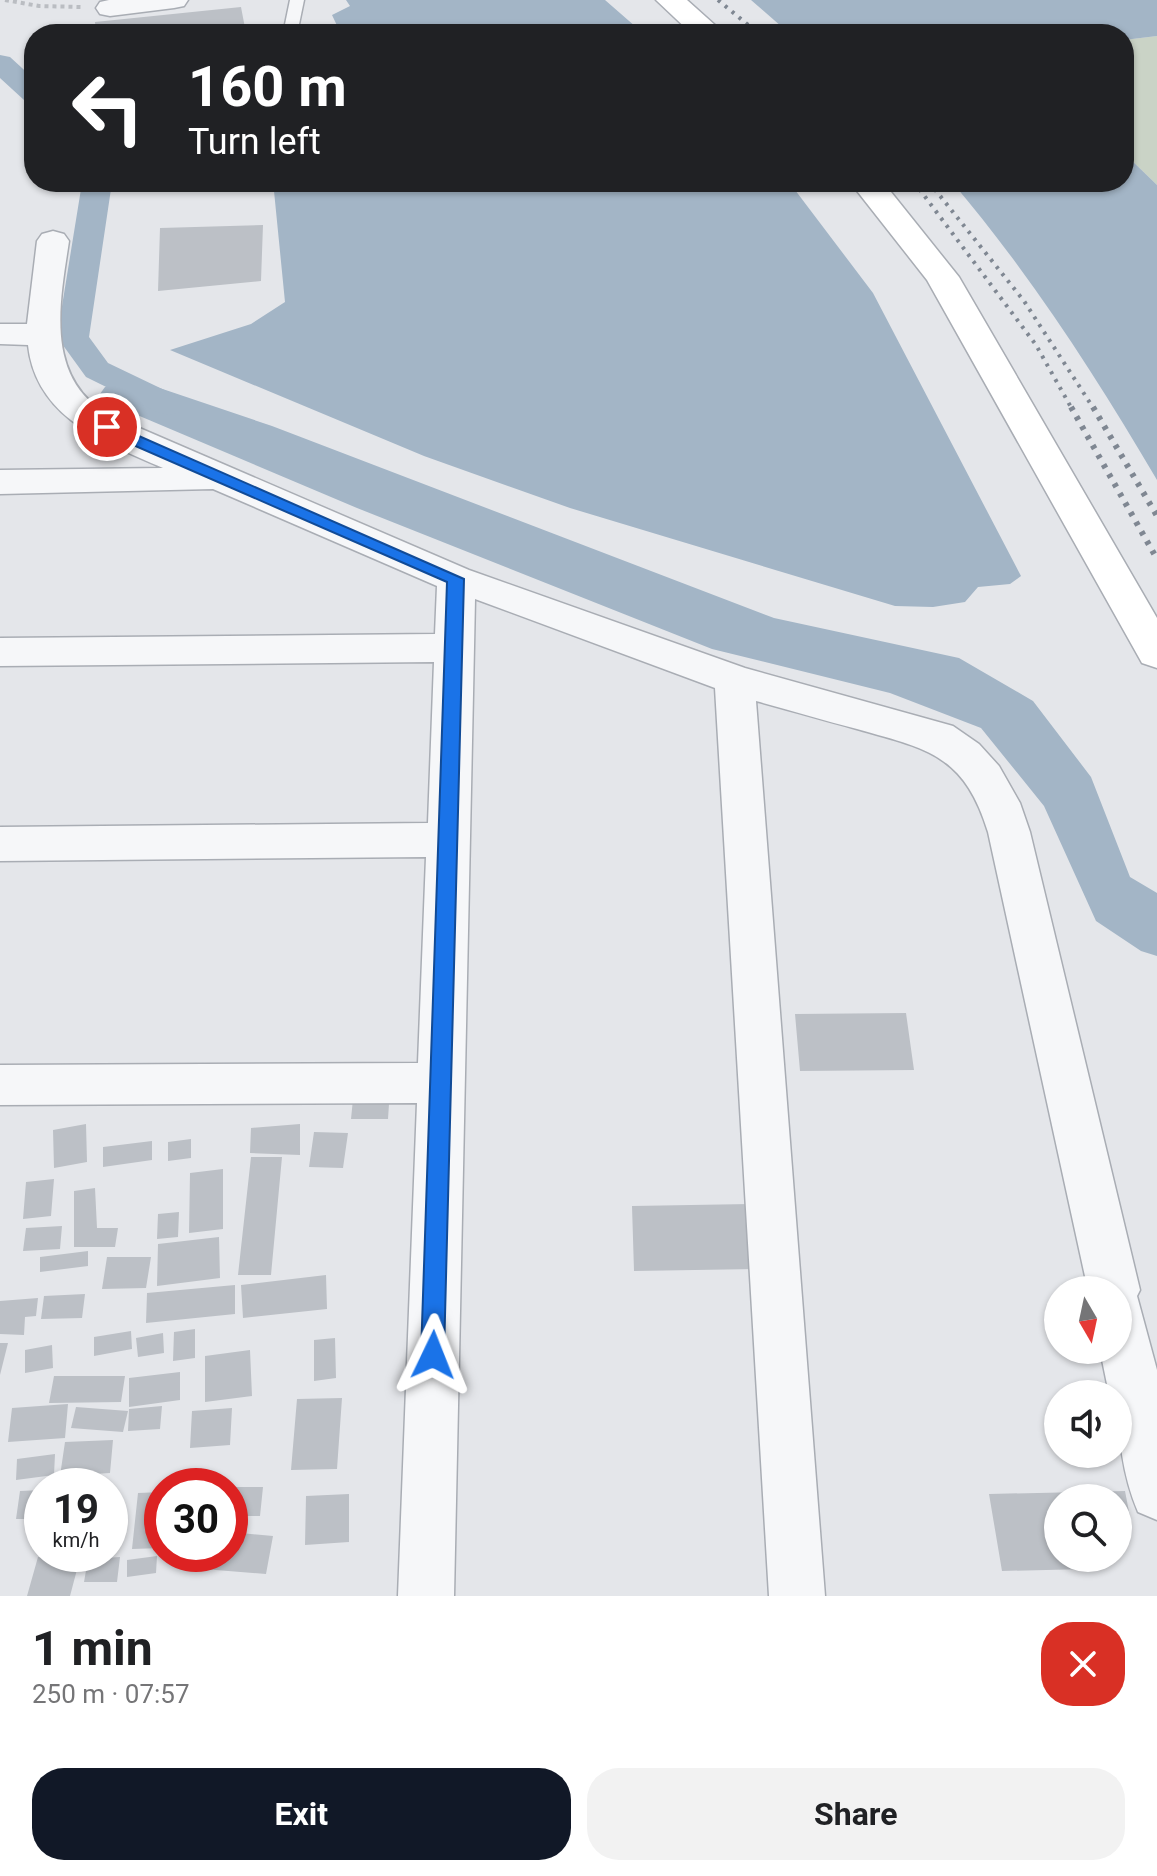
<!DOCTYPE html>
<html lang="en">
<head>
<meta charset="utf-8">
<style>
	:root { --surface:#fff; --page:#f2f2f2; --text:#202124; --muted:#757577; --accent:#111827 }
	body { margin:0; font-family:Roboto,sans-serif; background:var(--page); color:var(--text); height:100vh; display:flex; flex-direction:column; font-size:30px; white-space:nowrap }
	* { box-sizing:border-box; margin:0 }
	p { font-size:26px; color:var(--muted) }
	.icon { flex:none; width:44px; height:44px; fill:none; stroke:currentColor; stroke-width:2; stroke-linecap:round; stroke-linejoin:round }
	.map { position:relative; height:1596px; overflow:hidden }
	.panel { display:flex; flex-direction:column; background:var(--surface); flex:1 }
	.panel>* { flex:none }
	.hud { position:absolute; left:24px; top:24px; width:1110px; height:168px; border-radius:32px; box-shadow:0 2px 6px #0004; background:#202124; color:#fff; overflow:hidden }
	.needle { width:52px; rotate:171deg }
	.fabs { position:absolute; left:1044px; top:1276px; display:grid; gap:16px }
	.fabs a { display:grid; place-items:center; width:88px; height:88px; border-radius:50%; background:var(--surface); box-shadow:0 2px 6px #0004; font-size:40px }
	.speed { position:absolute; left:24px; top:1468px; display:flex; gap:16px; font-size:40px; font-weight:700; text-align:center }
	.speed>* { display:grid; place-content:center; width:104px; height:104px; border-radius:50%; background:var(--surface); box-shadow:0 2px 6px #0004; line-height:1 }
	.speed small { font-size:20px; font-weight:400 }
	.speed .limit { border:12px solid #d22; background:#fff; color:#111 }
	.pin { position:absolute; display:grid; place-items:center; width:68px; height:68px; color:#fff; margin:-34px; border:4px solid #fff; border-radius:50%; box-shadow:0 2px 8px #0007 }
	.me { position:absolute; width:88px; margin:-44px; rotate:2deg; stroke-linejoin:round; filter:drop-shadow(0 0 6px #0008) }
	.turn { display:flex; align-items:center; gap:28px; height:168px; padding:0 32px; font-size:36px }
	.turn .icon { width:104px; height:104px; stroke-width:2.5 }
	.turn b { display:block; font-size:56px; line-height:68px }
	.round { display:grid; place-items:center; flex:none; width:84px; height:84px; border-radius:32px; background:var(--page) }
	.overview { display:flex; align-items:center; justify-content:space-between; height:136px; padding:0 32px }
	h1 { font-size:48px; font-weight:700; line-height:60px }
	.cta { display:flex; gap:16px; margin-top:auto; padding:16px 32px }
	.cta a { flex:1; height:92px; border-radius:32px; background:var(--accent); color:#fff; font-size:32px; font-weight:700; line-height:92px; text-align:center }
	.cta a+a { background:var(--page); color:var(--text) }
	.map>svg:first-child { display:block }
</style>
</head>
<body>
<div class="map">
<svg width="1157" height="1596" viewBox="0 0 1157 1596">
	<rect width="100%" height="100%" fill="#e4e6ea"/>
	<path fill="#cad3c6" d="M1157,36V185L1124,153V40Z"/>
	<path fill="#a3b5c6" d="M346,0H605L644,34H341L332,15L350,6Z
		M751,0H1157V36L1124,40V34H790Z
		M1124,153L1157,185V480C1096,376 1030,274 952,182H1124Z
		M279,182H789L873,293L1021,576L1010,584L978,587L965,602L933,607L895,606L570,508L424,456L170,350L251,324L285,302L274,191Z
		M130,378L272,426L774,618L959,658L1033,701L1091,777L1130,877L1157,893V956L1141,951L1096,921L1044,806L981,728L890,693L712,649L357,508L97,398L105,387Z"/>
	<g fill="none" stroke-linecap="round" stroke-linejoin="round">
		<path fill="#a3b5c6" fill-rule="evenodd" d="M0,55L10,57L34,79V102L24,100L0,78Z
			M78,182H108L111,189L89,337L108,363L181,398L186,405L181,412L169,415L157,412L86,377L57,337L81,189Z"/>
	</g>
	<path fill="#bcc0c6" d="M241,7L245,28L184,34H96L95,22Z
		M156,182H195L194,187L156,188Z
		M263,225L261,281L158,291L160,228Z
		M906,1013L914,1070L800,1071L795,1014Z
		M354,1089H390L388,1119H351Z
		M86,1124L87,1162L54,1168L53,1130Z
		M300,1124V1155L250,1153L251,1128Z
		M314,1132L348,1133L343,1168L309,1167Z
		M191,1139V1158L168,1161V1142Z
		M152,1141V1160L103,1167V1147Z
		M251,1157H282L271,1275H238Z
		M223,1169V1229L189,1233L190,1173Z
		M54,1179L51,1216L23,1219L26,1182Z
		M95,1188L97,1228H118L115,1247H74V1191Z
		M750,1204L756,1269L634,1271L632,1206Z
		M179,1212L178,1237L157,1239L158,1214Z
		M62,1226L60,1249L23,1251L26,1228Z
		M219,1237L220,1278L157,1286L158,1244Z
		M88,1251V1266L40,1272V1257Z
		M107,1257H151L146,1288L102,1289Z
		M326,1275L327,1309L243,1318L241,1285Z
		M235,1285V1314L146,1323L147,1293Z
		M85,1294L82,1318L41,1319L44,1296Z
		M38,1298L36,1316L25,1317L24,1335L0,1334V1301Z
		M195,1329V1358L173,1361L174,1332Z
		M131,1331L132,1349L94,1356V1337Z
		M163,1333L164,1353L138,1357L136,1338Z
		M335,1338L336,1378L314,1381V1340Z
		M0,1343H8L0,1375Z
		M52,1345L53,1368L25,1373V1350Z
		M250,1350L252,1396L205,1402V1356Z
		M180,1372V1400L129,1407V1378Z
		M54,1376H125L121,1402L49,1403Z
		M342,1398L337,1469L291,1470L297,1399Z
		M68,1404L65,1438L8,1442L12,1408Z
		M162,1406L160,1429L128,1431L129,1409Z
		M76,1407L128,1411L123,1432L71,1428Z
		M232,1408L230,1445L190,1448L192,1411Z
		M113,1440L110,1473L60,1476L65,1442Z
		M55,1454L54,1475L16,1480L17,1459Z
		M230,1487H263L260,1516H230Z
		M42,1490V1519H16L20,1491Z
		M1125,1491L1130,1517L1118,1518V1498H1058V1558H1085L1087,1569L1002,1571L989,1494Z
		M162,1492V1548L132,1549L138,1493Z
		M349,1494V1542L305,1545L306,1496Z
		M230,1532L273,1536L266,1574L191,1568L193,1554H230Z
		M157,1556L156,1573L127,1577V1560Z
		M38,1557L79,1562L70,1596H27Z
		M120,1557L117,1582H84L88,1559Z"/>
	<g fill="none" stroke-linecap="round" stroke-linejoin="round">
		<defs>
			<path id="service" d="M290,0H304L297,34H283Z"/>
			<path id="minor" d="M109,0H188L184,6L174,8L110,16L100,14L96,8L100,2Z
				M53,231L64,234L69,241C60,302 44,376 107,414L469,570L745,668L953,726L979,744L999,766L1020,803L1030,832L1140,1290L1137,1296L1157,1370V1520L1138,1512C1122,1474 1118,1435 1118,1394H1109L1100,1350H1118V1290H1088L988,832C964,754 927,749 857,729C823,720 789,710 756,701L825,1596H769L715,688L475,599L454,1596H398L417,1103L0,1105V1065L418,1063L426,857L0,861V827L428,823L434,662L0,666V638L435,634L437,586L213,489L0,494V470L163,468C104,442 36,418 28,345L0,344V324H27L37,241L42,234Z"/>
			<path id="secondary" d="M656,0H687L725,34H692Z
				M850,182H883L959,277L1157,618V668L1142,663L927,280Z"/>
		</defs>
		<use href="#service" stroke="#a9adb4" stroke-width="3"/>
		<use href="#minor" stroke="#a9adb4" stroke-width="3"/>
		<use href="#secondary" stroke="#a9adb4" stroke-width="3"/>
		<path stroke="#babdc2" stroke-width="4" stroke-dasharray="4 4" stroke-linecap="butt" d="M5,0L39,6L81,7"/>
		<use href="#service" fill="#f6f7f9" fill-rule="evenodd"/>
		<use href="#minor" fill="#f6f7f9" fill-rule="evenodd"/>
		<use href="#secondary" fill="#fff" fill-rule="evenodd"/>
		<path stroke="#7f8792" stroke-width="4" stroke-dasharray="3 6" stroke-linecap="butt" d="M718,0L759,34
			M914,182L1036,345L1072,409
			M929,182L1024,301L1094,409"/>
		<path stroke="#7f8792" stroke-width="6" stroke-dasharray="4 7" stroke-linecap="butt" d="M1071,407L1157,559
			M1093,407L1157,516"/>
	</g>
	<path fill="#1a73e8" stroke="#114b97" stroke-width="2" d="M107,422L464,579L444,1355L441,1362L433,1365L425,1362L421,1355L447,582L101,431L99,427Z"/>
</svg>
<div class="fabs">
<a><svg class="needle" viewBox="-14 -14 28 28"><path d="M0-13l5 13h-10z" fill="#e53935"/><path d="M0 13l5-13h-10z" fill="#757577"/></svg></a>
<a><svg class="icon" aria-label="sound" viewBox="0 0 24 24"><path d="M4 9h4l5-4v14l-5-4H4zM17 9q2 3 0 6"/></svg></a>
<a><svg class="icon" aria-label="search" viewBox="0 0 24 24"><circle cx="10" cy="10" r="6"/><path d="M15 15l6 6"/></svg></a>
</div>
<div class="speed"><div>19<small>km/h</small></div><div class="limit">30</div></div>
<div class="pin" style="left:107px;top:427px;background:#d93025"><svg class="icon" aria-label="arrive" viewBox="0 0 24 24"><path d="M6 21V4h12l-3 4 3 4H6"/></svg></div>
<svg class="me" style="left:433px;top:1355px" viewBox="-20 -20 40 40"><path d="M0-17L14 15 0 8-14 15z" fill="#1a73e8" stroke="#fff" stroke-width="4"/></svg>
<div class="hud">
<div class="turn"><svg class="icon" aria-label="left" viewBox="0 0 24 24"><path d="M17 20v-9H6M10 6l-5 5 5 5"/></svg><div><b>160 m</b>Turn left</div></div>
</div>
</div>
<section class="panel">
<div class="overview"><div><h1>1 min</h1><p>250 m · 07:57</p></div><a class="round" style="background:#d93025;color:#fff"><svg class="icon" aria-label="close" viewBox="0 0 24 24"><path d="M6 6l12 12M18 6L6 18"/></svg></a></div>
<div class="cta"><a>Exit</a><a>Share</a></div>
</section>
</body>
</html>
